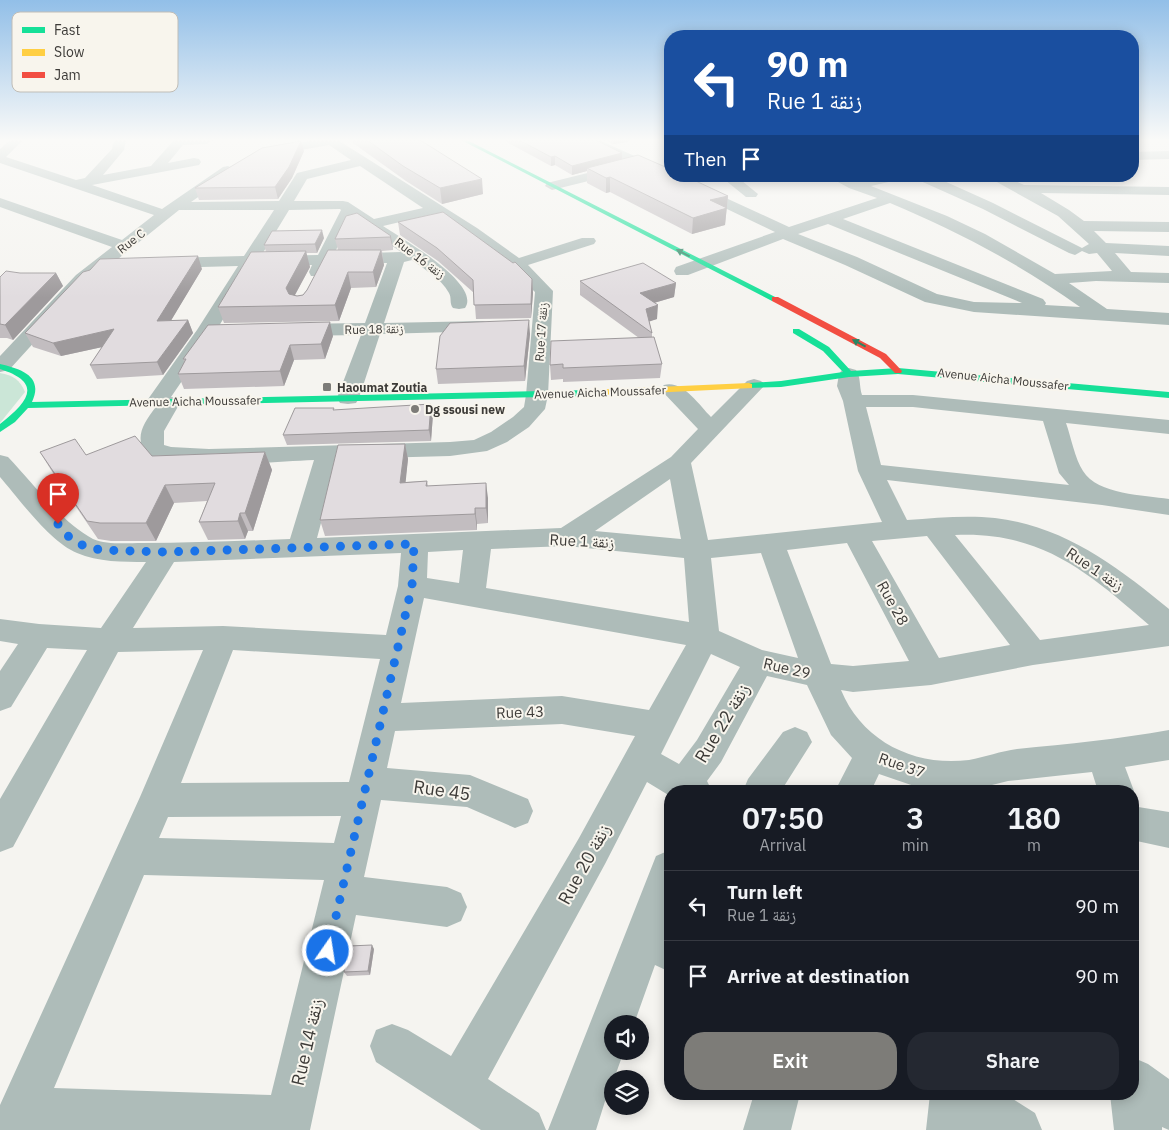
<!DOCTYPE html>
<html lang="en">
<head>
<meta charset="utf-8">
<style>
	:root { --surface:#171b24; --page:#242831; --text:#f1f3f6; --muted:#9ea1a6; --line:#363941; --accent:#7d7c78 }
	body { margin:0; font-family:"IBM Plex Sans","Noto Naskh Arabic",sans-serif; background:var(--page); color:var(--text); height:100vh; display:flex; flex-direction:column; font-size:19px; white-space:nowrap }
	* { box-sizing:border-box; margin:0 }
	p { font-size:16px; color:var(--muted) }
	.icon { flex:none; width:28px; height:28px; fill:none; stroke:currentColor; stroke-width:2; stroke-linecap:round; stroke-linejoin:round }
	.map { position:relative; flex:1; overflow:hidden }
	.panel { position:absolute; left:664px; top:785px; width:475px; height:315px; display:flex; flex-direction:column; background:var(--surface); border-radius:20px; box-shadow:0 2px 12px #0003 }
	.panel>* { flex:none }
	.guide { position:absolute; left:664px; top:30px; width:475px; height:152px; border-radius:20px; box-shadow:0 2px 12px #0003; background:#1a4fa0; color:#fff; overflow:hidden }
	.controls { position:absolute; left:604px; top:1015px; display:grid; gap:10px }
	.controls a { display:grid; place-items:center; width:45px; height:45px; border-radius:50%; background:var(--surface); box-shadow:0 2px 12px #0003; font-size:25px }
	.pin { position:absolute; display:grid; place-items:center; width:42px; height:42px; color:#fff; margin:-51px -21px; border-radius:50% 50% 50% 0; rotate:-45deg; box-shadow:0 0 5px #0007 }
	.pin .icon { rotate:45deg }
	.me { position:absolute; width:55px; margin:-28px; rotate:13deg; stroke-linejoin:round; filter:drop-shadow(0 0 4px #0008) }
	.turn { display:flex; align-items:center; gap:18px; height:105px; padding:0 20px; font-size:22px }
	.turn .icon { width:65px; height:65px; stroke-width:2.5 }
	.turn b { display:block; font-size:35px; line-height:42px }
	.then { display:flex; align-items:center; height:48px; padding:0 20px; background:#0003; gap:10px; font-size:19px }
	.eta { display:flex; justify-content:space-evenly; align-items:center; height:85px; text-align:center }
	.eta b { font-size:30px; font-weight:600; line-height:35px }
	.action { display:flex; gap:10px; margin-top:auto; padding:10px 20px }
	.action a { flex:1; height:58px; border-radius:20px; background:var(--accent); color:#fff; font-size:20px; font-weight:600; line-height:58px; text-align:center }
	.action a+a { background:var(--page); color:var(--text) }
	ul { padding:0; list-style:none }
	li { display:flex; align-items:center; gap:15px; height:70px; padding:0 20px; border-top:1px solid var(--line) }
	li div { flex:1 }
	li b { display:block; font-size:19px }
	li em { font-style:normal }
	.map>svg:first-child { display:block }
</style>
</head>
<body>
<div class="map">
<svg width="1169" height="1130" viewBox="0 0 1169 1130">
	<rect width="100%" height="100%" fill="#f5f4f0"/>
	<path fill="#cbe6d7" d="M0,373C13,375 20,380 25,392L0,423Z"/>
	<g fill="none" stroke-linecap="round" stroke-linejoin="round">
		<path fill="#aebcb9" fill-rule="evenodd" d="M10,140H23L6,157L76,180L85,178L112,149L114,140H126L124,150L103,175L151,166L174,140H213L207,144L183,145L168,163L194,158L199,159L201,162L199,165L92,185L162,209L223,167L228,166L235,170L233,173L191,202L279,201L297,173L351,160L329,145L267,156L263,155L261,152L263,149L314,140H342L341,142L477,228L519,258L582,238H594L596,241L594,244L528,265L553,291L548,395L545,409L529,427L507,442L487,451L450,456L338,459L317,538L561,528L671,457L698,429L660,389L664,385C683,380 698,404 711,417L747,381L754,379L761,381L765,385L691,463L708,540L882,522L858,471L843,401L837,386L839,374L842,370L849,368L856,370C861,377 859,386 862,395H913L1169,420V434L1066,423C1071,437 1075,459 1083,471C1098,495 1144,495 1169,499V515L1102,505L887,480L907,520C936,518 966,515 995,518C1064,526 1118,567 1169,609V646L1033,665L931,685L853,692L841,690C862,741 914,767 969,760C985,757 1001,751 1017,749C1068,744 1119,739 1169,730V760L1125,767L1134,791L1132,794V791H1098L1092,772L1008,781L968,791H941L917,787L879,774L871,791H835L852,758L831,735L807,685L767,676L721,762L707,781L712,791H670V796L647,782L605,864L488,1079L539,1113L546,1130H481L376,1062L370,1046L376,1030L392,1024L408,1030L451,1056L579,838L635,736L562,724L395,731L387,768L470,775L528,799L533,811L528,823L515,828L467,807L381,800L364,877L447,887L461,893L467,907L461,921L447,927L356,915L310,1130H0V1105L140,797L203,650L118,652L13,847L0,852V799L87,650L47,648L11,707L0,711V671L18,644L0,641V619L39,624L101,628L146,562C123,562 98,562 77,553C50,542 19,499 0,477V455L8,457C33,483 61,522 93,539C107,545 127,543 142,543C191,543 241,541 290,539L314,460C264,462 192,471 146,454C134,437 144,423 155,408L149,407L146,402L197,330L238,266L164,268L158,267L156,263L158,259L164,258L244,256L274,210H179L88,283L9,370L0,372V356L76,275L112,247L0,207V198L122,240L154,215L0,163V149ZM360,166L423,208L374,219L348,202L343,201H294L307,179ZM340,209L341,210L318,255L261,256L289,210ZM434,214L499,258L535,292L526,395L524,407L513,417L491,432L474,440L450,442L209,449L171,447L164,445V431L180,403L177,398L171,397L216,331L255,266L312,265L309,272L311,276H323L329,264L387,263L365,323L293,324L286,326L283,330L286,334L293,336L361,335L337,398L340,403L348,404L356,403L359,398L380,334L490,331L492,327L490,323L483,321L384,323L404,262L412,260C425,270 441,278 449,293C452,298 449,303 453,308L459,309L465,308C482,284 401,238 383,226ZM352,218L401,252L334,254ZM866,407H913L1043,421L1059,473L1069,485L881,465ZM670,479L681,539L595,531ZM955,535C1041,531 1088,572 1149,625L1040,640ZM927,536L1010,645L939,658L872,541ZM847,543L909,661L853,666L831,664L787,550ZM567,546L684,558L689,622L486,588L491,549ZM463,550L459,583L427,578L428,552ZM401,553L398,586L386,635L223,626L133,628L174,562ZM761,553L797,655L798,658L762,650L719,631L711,558ZM424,598L686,645L649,710L562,696L401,703ZM233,650L380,659L349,782L181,783ZM711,654L740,667L697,740L679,764L661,754ZM341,816L334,843L159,838L168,817ZM144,875L324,880L271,1095L54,1088Z
			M583,140H599L670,172V176H678L789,227L877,198L849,188L827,176H847L857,180L876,176H904L902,179L871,186L947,216L985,234L1055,274L1112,271L1097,253L1089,254L1082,251L1075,255L1069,253L983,209L916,179L914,176H933L993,203L1082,248L1089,244L1058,216L986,176H1005L1024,185L1169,187V195L1041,193L1069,210L1084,221L1169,222V232L1094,231L1106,243L1169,246V256L1115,253L1131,272L1169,273V283L1096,281L1069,283L1107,309L1169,313V325L974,312L925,302L845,265L783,239L688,275H676L674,271L676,267L775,232ZM890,203C957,231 1020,264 1080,307L1045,305L1046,303L1043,299L843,219ZM828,224L1022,303L974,302L937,294L857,257L798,234Z
			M1169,151V159L1132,160V152Z
			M624,164L631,168L629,171L552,190L545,186L547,183Z
			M720,176H736L758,194L756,197H746Z
			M795,727L807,732L812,742L781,791H743L748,779L783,732Z
			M1132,806L1169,812V848L1132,840Z
			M670,850V923L668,929L670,930V972L655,965L634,1024H612V1051H624L614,1079H612L596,1130H548L656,856Z
			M1132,1057L1148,1064L1169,1079V1130L1162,1127V1130H1114L1110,1094H1132Z
			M754,1094H800L791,1130H743Z
			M930,1094H1005L1035,1113L1042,1130H926Z"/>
		<path fill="#16e098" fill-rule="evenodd" d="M461,140H467L779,299L772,301Z
			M793,329H799L829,347L851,371L898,368L1169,392V398L898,374L849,377L781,387L746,388V384L749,383L781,381L843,372L823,351L793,333Z
			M0,364C21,369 44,376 32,402L589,390L593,393L589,396L28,408L15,422L0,432V424C28,402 44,383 0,369Z"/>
		<path fill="#ffcf43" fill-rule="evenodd" d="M749,383L752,384V388L589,396L585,393L589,390Z"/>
		<path fill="#f24e42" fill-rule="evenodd" d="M772,297H778L886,354L902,371L901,373H895L880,358L772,301Z"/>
	</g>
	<path fill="#c2bdc0" d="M353,140H420L483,194L442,204L406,181L353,143Z
		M503,140H596L622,153V159L728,196L725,225L692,234L610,192L606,193L587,183V171L572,175L555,165L551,166Z
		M604,140H629L628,142L613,144Z
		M304,151L292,178L278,199L199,200L195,188Z
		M398,222L532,279L533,293L531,318L476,319L474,293L438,261L400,235Z
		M391,236L393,250L382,251L384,265L376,287L351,288L339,321L224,323L218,307L266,252L264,245L324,238L317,253H306L310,267L295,295L297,296L303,295L307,290L338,250L335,239Z
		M202,269L171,320H188L193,333L163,375L97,379L90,365L102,347L61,356L33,347L25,333Z
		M20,273H56L63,286L13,340L7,338H0V277Z
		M580,281L676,283L674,297L654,303L657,319L649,321L652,333V337L662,364L660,378L563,382V379L551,380L550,365L639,338L580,295Z
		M530,334L525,381L438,384L436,369Z
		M333,336L325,359L294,360L284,386L184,389L178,374L184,362L183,359Z
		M334,410L433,414L431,441L287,445L283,435Z
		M405,444L408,459L405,482L427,481L428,486L488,498V523L477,524V530L325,536L320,520Z
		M40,452L86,455L152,456L265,452L272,470L253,531H248L245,539L208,540L199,522L207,501L174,503L156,541H111L98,539L51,470Z
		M374,949L370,975L347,976L344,972Z"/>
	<path fill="#9e9a9c" d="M613,140H629L628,142L613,144Z
		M301,141L304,151L292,178L278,199L275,187Z
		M622,153V162L587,168V171L572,175V166Z
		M555,156V165L551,166V157Z
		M610,177V192L606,193V178Z
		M482,179L483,194L442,204L440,188Z
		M728,196L725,225L692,234L693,218L710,200Z
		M322,230L324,238L317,253L315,244Z
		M391,236L393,249V250L390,237Z
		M381,250L384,265L376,287L373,272Z
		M306,251L310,267L290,304L286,288Z
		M198,256L202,269L163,334L157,321Z
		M348,272L351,288L339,321L335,305Z
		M56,273L63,286L13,340L5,325Z
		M532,279L533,293L531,318V304Z
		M676,283L674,297L640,307V293Z
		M658,305L657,319L645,323L646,309Z
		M188,320L193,333L163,375L157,362Z
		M529,320L530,334L525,381L524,366Z
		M330,322L333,336L325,359L321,344Z
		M114,329L121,343L61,356L53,343Z
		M290,345L294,360L284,386L280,371Z
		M431,404L433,414L431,441L429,430Z
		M405,444L408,459L404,498L400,483Z
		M265,452L272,470L253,531L245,513Z
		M486,483L488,498V523L486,508Z
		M165,485L174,503L156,541L146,523Z
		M475,508L477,524V530L475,514Z
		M240,513L248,531L245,539L238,521Z
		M372,945L374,949L370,975L368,971Z"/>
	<path fill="#e1dcdf" stroke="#9e9a9c" d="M367,140H420L482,179L440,188L403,166Z
		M519,140H596L622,153L572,166L555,156L551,157Z
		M301,141L289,167L275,187L195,188L262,148Z
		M638,155L670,169V176H685L728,196L710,200L727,208L693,218L610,177L606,178L587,168Z
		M443,212L513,263L515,262L532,279L531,304L474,305L473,280L437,248L398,222Z
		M357,213L391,236L390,237L335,239L346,216Z
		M322,230L315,244L264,245L272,231Z
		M328,250H381L373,272H348L335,305L218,307L251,252L306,251L286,288L289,294L297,296L303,295L307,290Z
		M198,256L157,321L188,320L157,362L90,365L114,329L53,343L25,333L83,272L90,270L100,259Z
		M643,263L676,283L640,293L658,305L646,309L652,333L580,281Z
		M6,271L20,273H56L5,325L0,324V277Z
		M529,320L524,366L436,369L440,336L450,323Z
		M330,322L321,344L290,345L280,371L178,374L186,359H183L208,325Z
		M654,337L662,364L563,368V364L550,365L551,341Z
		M431,404L429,430L283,435L295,408H334L333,410Z
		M135,436L152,456L265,452L245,513H240L238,521L199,522L215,483L165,485L146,523H100L87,521L40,452L75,439L86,455Z
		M405,444L400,483L427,481L426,486L486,483V508H475V514L320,520L338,445Z
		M372,945L368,971L344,972L349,946Z"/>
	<defs><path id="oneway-solid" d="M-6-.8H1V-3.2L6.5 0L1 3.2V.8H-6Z" transform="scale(1.25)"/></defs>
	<g fill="#2b8563">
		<use href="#oneway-solid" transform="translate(683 253) rotate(-153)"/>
		<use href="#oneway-solid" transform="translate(859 343) rotate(-152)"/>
	</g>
	<linearGradient id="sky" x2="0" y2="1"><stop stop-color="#92bfe8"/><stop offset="0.47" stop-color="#fafaf8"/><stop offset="1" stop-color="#fafaf8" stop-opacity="0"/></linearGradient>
	<rect width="1169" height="298" fill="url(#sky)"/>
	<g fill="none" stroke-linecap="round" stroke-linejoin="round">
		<path stroke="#1a73e8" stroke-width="9" stroke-dasharray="0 16.2" d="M58,524L69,537L84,546L101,550L166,552L414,544L412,586L328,951"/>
	</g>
	<g fill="#7d7c78" stroke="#f8f5ed" stroke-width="2">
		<rect x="322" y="382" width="10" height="10" rx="2.5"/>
		<circle cx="415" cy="409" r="5"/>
	</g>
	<g text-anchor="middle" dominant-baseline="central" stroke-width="4" stroke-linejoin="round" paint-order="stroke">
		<g font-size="12" fill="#3d3b38" stroke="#f8f5ed">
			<text transform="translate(131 241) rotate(-38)">Rue C</text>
			<text transform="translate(420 258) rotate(37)">Rue 16 زنقة</text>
			<text transform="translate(374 329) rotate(-1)">Rue 18 زنقة</text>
			<text transform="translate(541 332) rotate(-86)">Rue 17 زنقة</text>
			<text transform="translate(1003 379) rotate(6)">Avenue Aicha Moussafer</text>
			<text transform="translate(600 392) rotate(-2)">Avenue Aicha Moussafer</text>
			<text transform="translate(195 401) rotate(-1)">Avenue Aicha Moussafer</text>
		</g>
		<g font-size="12" font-weight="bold" fill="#3d3b38" stroke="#f8f5ed" text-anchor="start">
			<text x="337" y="387">Haoumat Zoutia</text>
			<text x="425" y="409">Dg ssousi new</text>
		</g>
		<g font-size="15" fill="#3d3b38" stroke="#f8f5ed">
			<text transform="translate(582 541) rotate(3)">Rue 1 زنقة</text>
			<text transform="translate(1095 569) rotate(34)">Rue 1 زنقة</text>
			<text transform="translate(893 603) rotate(61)">Rue 28</text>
			<text transform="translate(787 668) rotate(13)">Rue 29</text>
			<text transform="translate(520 712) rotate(-2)">Rue 43</text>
			<text transform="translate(902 765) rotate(19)">Rue 37</text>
		</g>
		<g font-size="18" fill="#3d3b38" stroke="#f8f5ed">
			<text transform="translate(722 723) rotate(-59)">Rue 22 زنقة</text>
			<text transform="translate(442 790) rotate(8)">Rue 45</text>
			<text transform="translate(584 864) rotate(-61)">Rue 20 زنقة</text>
			<text transform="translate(307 1042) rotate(-77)">Rue 14 زنقة</text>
		</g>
	</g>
	<rect x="12" y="12" width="166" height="80" rx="8" fill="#f8f5ed" stroke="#c0bdb7" stroke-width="1"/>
	<rect x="22" y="27" width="23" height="6" fill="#16e098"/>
	<rect x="22" y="49" width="23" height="7" fill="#ffcf43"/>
	<rect x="22" y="72" width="23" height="6" fill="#f24e42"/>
	<g font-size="14" fill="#3d3b38">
		<text x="54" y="35">Fast</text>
		<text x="54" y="57">Slow</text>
		<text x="54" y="80">Jam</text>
	</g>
</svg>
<div class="controls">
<a><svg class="icon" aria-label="sound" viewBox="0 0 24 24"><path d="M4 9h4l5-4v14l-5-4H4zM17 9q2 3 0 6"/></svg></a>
<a><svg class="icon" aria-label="layers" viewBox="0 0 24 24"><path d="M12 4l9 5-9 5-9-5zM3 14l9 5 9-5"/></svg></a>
</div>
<div class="pin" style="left:58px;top:524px;background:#d93025"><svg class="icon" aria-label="arrive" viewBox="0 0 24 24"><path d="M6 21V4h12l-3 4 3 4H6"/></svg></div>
<svg class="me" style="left:328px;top:951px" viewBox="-20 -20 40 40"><circle r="17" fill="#1a73e8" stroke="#fff" stroke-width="3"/><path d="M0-11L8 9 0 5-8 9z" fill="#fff"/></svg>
<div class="guide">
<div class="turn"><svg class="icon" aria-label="left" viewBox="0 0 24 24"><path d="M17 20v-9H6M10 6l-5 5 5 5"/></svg><div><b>90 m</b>Rue 1 زنقة</div></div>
<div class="then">Then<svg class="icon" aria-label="arrive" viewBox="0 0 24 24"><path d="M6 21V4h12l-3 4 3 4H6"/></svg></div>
</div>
<section class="panel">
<div class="eta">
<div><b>07:50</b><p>Arrival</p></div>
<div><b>3</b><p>min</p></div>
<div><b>180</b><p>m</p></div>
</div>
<ul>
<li><svg class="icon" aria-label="left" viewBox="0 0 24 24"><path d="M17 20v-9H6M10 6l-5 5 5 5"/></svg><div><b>Turn left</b><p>Rue 1 زنقة</p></div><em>90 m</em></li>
<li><svg class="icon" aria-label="arrive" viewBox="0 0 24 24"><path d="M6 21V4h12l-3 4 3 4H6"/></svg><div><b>Arrive at destination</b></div><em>90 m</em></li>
</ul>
<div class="action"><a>Exit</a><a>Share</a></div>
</section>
</div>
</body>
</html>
